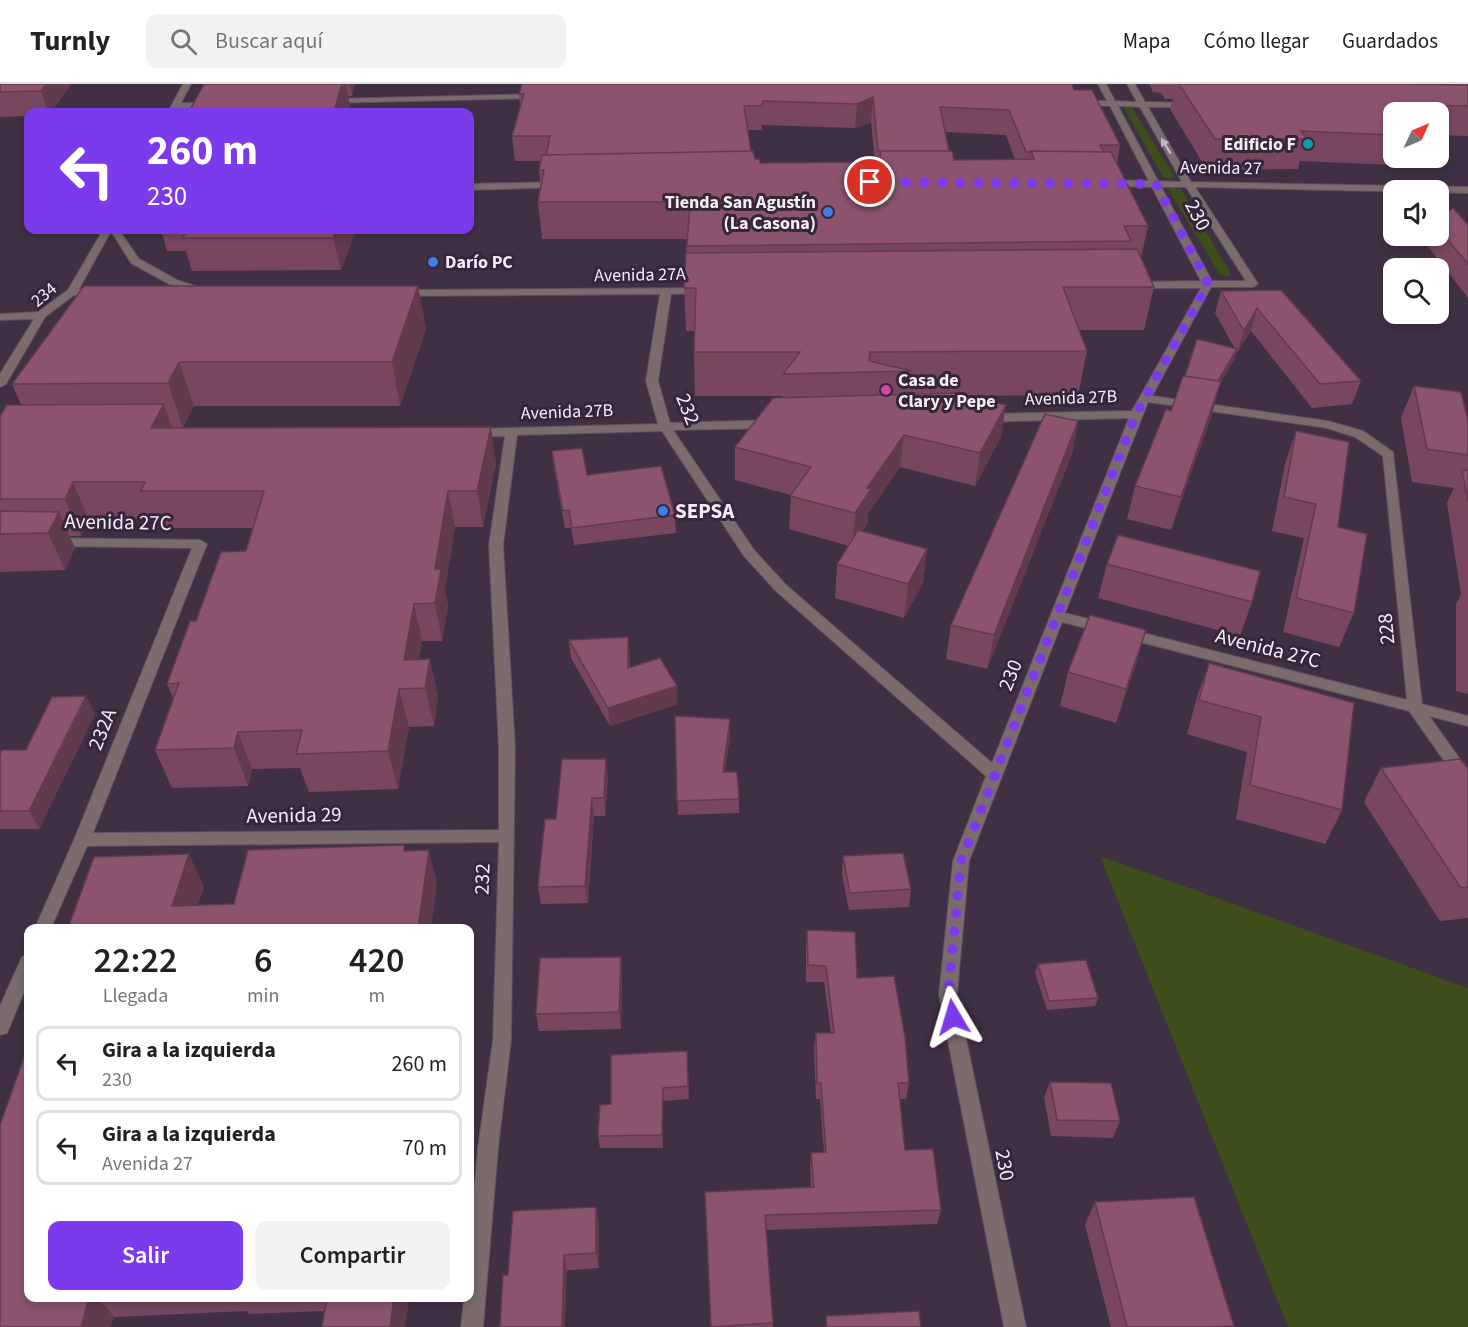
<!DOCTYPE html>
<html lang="es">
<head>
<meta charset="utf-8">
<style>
	:root { --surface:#fff; --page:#f2f2f2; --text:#222; --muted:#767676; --line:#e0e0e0; --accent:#7c3aed }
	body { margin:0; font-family:"Source Sans 3",sans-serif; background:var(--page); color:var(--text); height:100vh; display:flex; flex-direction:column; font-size:22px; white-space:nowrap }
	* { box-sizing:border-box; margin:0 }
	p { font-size:20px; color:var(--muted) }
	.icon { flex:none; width:33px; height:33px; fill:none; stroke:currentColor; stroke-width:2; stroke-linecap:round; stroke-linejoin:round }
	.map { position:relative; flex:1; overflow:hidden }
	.drawer { position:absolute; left:24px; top:840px; width:450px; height:378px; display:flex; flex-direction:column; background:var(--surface); border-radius:12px; box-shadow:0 3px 9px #0003 }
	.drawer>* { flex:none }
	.banner { position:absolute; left:24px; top:24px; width:450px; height:126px; border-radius:12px; box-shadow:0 3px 9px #0003; background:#7c3aed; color:#fff; overflow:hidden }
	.needle { width:39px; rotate:46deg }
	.controls { position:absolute; left:1383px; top:18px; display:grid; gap:12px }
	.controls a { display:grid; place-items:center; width:66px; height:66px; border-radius:12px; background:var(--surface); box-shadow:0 3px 9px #0003; font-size:30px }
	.pin { position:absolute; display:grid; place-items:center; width:51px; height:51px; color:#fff; margin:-26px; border:3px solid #fff; border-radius:50%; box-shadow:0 2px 6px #0007 }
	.me { position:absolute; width:66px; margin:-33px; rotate:353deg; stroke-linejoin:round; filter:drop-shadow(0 0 4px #0008) }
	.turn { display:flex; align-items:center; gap:21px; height:126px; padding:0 24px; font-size:27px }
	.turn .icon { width:78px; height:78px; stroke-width:2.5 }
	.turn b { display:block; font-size:42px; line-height:51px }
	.eta { display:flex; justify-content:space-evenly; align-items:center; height:102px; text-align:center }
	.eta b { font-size:36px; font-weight:600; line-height:42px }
	.primary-button { display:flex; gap:12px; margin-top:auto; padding:12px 24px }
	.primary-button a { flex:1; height:69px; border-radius:12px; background:var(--accent); color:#fff; font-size:24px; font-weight:600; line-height:69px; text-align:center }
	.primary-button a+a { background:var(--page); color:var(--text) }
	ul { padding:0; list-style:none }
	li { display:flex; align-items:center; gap:18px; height:75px; margin:0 12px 9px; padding:0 12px; border:3px solid var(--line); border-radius:12px }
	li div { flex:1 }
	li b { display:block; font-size:22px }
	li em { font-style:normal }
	header { display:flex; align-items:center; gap:36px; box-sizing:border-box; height:84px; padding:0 30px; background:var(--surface); border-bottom:2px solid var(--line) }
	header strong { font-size:28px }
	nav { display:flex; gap:33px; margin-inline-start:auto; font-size:21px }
	.search { width:420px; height:54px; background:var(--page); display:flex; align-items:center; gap:15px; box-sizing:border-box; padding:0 21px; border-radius:12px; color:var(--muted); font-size:22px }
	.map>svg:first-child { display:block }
</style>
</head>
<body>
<header>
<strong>Turnly</strong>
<div class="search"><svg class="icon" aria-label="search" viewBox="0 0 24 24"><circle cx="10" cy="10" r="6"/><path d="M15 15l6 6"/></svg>Buscar aquí</div>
<nav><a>Mapa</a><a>Cómo llegar</a><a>Guardados</a></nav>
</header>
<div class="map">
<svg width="1468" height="1243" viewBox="0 0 1468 1243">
	<rect width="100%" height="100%" fill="#403044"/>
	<path fill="#3d4e1b" d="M1124,24H1132L1175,93L1169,95L1163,93Z
		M1171,104L1181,105L1231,190L1228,192L1220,191L1168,105Z
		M1100,772L1468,904V1243H1288Z"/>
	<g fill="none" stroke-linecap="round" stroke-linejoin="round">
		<defs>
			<path id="minor" d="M183,0H191L181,19H211L215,21L214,23L178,24L176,28H168Z
				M1098,0H1106L1115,17L1137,18L1127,0H1135L1145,18L1195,19L1196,21L1192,23H1148L1191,98L1468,103V109L1195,103L1258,200L1253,203H1211L1152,312L1328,337L1363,347L1393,368L1422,620L1468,632V642L1429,632L1468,686V704L1462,702L1409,627L1062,538L969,777L957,911L1026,1243H1004L939,911L953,777L986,692L776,507L744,472L662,347L517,351L503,461L515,664L511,956L498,1064L483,1243H461L464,1214H470V1154L478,1064L493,956L499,758L87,762L51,844H35L74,756L192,464L51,462L44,458L51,454L200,456L207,460L93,749L499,746V664L489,461L505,352L471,353L465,349L471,345L658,340L646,297L660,210L401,212L396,209L401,206L704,204L708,205V209L671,210L658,297L670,339L771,336L777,340L771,344L673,346L754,466L786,501L992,679L1129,334L984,338L978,334L984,330L1132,327L1201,204H1133L1128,201L1133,198L1201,197L1152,103L1108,102L1103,99L1108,96L1149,97L1110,22L1081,21L1077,19L1081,17H1107ZM1118,22L1140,23L1182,98L1158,97ZM1161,103H1186L1246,197H1212ZM1148,318L1327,344L1355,353L1383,372L1407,616L1065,529Z
				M541,10V14H538L328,19L324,17L328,15Z
				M559,98L564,101L562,103L470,106V100Z
				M103,146H119L139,175L177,196L213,208L208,211L169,200L131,179L111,147L79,205L102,206V210L74,211L45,233L6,300L0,303V290L34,235L0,236V230L38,228L68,206Z
				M28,870V898L7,949L0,951V922L22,873Z"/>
		</defs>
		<use href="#minor" stroke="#5d4e61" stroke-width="2"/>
		<use href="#minor" fill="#7a6c6d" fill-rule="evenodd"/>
	</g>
	<path fill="#78475f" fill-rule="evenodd" d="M0,0H71L51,28H28V32L0,33Z
		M204,0H355L352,12H348L350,21L348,27H350L351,28H189Z
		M1149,0H1468V52L1438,51V28H1394V74H1421L1418,82L1300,77L1298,85L1207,86L1170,25L1173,15H1165L1161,9L1153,8Z
		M1074,6L1120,61L1117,79L1148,142L1141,174L1154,203L1144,246H1079L1087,267L1078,311L967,312L1001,353L975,402L900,383L868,430V438L862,447L927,465L923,499L904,534L835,514L837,480L849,462L789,445L791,411L735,396V363L782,314V312H695L694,268L695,247H686L684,204L687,155H542L538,118L541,106L539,86L541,77H515L512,52L520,22L519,10ZM871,38L875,78L760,79L755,75L751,67L748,46H762V41L855,44ZM945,48L1006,51L1015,75L954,76L949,67Z
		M1438,135L1468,141V214L1426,160L1429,152H1438Z
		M161,146H356L341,186L192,187L186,167H167Z
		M418,202L426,245L400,322H194L183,343L496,379L483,443H455L445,505L448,522L442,557H422L419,576L438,613L434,642L409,643L398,705L309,708L300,684L252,685L248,702L172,704L155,666L173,614L167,600L196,537L246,467L253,444H155L151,435H89L81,452H69L75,464L65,486L0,488V332L21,321L12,300Z
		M1281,206L1361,297L1352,320L1312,324L1251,247L1237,269L1236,268L1235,274L1221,297L1212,330L1171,446L1127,435L1135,402L1171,327L1185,292L1235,265L1215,229L1221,207Z
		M1414,302L1468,337V610L1456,607V520L1461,510L1447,419L1454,404L1412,398L1401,334Z
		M1078,337L1072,370L987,585L946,575L951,541Z
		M1296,347L1338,443L1354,529L1339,563L1283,548L1304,454L1272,447L1285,380Z
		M552,367L587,391L675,431L676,449L574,461L571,444H565L554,384Z
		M1107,480L1252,518L1240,552L1098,514Z
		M1146,546L1136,580L1116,639L1060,622L1068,588Z
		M628,553L630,584L678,620L610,642L571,574L569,556Z
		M1209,579L1354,619L1342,726L1325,760L1236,735L1247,668L1187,650L1197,613Z
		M95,630L39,745H0V670L26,666Z
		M675,632L730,650L725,688L739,715V729L678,731Z
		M1381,684L1468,685V834L1440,837L1364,718Z
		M608,693L605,732H594L588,819L541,820L538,803L556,735Z
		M843,772L911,805L909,823L849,826L842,790Z
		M807,846L857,894L909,999L906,1015H900L905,1066L941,1126L937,1140L766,1146L773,1243H711L705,1108L811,1103L810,1084L811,1069L824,1068L820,1015H816L814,965L816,949H831L824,898H806V863Z
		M621,873L622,890L621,945L539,947L536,930Z
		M1038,880L1098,914L1095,922L1047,926L1035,889Z
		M687,967L689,1015L663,1017V1064H600L598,1052L611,1020Z
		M1050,998L1120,1037L1113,1054L1051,1052L1044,1014Z
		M1095,1118L1234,1242V1243H1111L1085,1141Z
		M599,1138V1184L508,1191Z
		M28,1214H409L405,1243H322L324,1227L249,1230L247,1227L114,1233L0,1243Z"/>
	<path fill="#623a4d" d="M46,0H71L51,28H48L41,7Z
		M342,0H346L350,21L348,28L334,27Z
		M350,0H355L352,12Z
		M873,13L871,38L855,44L857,20Z
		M337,146H356L341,186L333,154Z
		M418,202L426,245L400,322L392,278Z
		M1257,224L1251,247L1237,269L1244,247Z
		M1237,265L1235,274L1209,318L1211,309Z
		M179,278L194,322L183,344L168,299Z
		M1221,297L1212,330L1171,446L1181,413Z
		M164,320L176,356L151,344Z
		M1006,321L1001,353L975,402L980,369Z
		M1078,337L1072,370L987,585L994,551Z
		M491,343L496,379L483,443L477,407Z
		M904,351L900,383L868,430V438L853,463L855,429L867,404Z
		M73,398L89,435L81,452L65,415Z
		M448,407L455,443L445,505L448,522L442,557L435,519V485Z
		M59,428L75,464L65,486L48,449Z
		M927,465L923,499L904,534L908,500Z
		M414,520L422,557L414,605L404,576Z
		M1146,546L1136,580L1116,639L1126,605Z
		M628,553L630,571L629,602L628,584Z
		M430,575L438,613L434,642L425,604Z
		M677,602L678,620L610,642L608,624Z
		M399,605L409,643L398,705L388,667Z
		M86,612L95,630L39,745L29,727Z
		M730,635V650L723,703V688Z
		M238,648L252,685L248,702L234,664Z
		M606,675L608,693L605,732L604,714Z
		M592,714L594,732L588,819L585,802Z
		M429,766L437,799L431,844H418Z
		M189,770L204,803L191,844L172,822Z
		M621,873L622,890L621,945L619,928Z
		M663,1004V1064L662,1051Z
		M596,1123L599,1138V1184L596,1169Z
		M564,1171L567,1186L565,1243H562Z
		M89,1214H98L114,1233L111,1243H81Z
		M394,1214H409L405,1243H390Z"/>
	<path fill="#8c536e" stroke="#623a4d" stroke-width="1.5" d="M0,0H46L41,7L0,8Z
		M204,0H342L334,27H350V28H189Z
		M522,0H1072L1074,6H1092L1120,61H1100L1104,68L1031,67V68H1026L1009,26L940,23L949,67H878L873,13L857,20L763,17L762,22H744L751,67L546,71L550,52H512L524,10H519Z
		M1179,0H1396L1468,1V22L1404,21L1410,28H1394V51L1301,47L1307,55H1215Z
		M753,67L755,75H760V79L881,78L880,67H952L954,76L1034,75L1031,67L1111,68L1148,142H1124L1131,157L687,162L690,118H538L544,86H539L542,71Z
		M1453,124L1468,141V180L1438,144V135Z
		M188,146H337L333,154H182Z
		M1137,165L1154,203H1063L1087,267L870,268L869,277L912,287L783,290L800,268H694L696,204H684L686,169Z
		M84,202H418L392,278H179L168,299L12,300Z
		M1281,206L1361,297L1320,300L1257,224L1244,247L1221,207Z
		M1197,255L1237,265L1218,297L1185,292Z
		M1183,292L1221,297L1181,413L1135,402L1166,325L1171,327Z
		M1414,302L1461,308L1468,337V371L1427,365Z
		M955,309L1006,321L980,369L904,351L867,404L871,405L855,429L790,412L811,383L735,363L773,314Z
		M164,320L151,344L491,343L477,407H448L435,485H441L435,519L414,520L404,576L430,575L425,604L399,605L388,667L296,670L302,646L238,648L234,664L155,666L179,599L167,600L190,537H196L221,468L246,467L264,407H141L145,398H73L65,415H0V332L7,321Z
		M1045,330L1078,337L994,551L951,541Z
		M1296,347L1349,358L1338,443L1367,450L1354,529L1296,514L1316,420L1284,413Z
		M582,364L587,391L661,382L675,431L572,444L569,426L563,427L552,367Z
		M1462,386H1468V418Z
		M0,427L59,428L48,449L0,450Z
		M858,446L927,465L908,500L837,480Z
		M1118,451L1260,487L1252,518L1107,480Z
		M1090,531L1146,546L1126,605L1068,588Z
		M628,553V584L660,574L677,602L608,624L569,556Z
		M1209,579L1354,619L1342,726L1250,701L1261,633L1199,616Z
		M86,612L29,727H0V670L2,666H26L52,613Z
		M675,632L730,635L723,688H737L739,715L677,717Z
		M562,675H606L604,714H592L585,802L538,803L545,735H556Z
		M1460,675L1468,685V803L1461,804L1381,684Z
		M404,761V767L429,766L418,844H68L94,773L189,770L172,822L234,820L248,766Z
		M903,769L911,805L850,809L843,772Z
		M807,846L855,848L857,894L894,892L905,953L909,999H898L905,1066L933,1065L941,1126L765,1131L773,1239L711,1243L705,1108L814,1103L811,1069L826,1068L821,999H817L816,949H834L826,882L808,881Z
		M621,873L619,928L536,930L540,874Z
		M1086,876L1098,914L1049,917L1038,880Z
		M28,962V1214H89L81,1243H0V1041Z
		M687,967L688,1002L663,1004L662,1051L598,1052L600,1021L611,1020V971Z
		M1050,998L1111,999L1120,1037L1057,1036Z
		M1194,1113L1234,1242L1213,1243H1127L1095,1118Z
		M596,1123V1169L564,1171L562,1243H500L503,1191H508L513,1127Z
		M327,1214H394L390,1243H322Z
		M919,1227L921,1243H827L826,1232Z"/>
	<defs><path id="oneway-solid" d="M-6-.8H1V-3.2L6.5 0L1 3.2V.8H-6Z" transform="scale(1.5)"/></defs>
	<use fill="#c4b8c0" href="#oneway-solid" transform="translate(1166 62) rotate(-121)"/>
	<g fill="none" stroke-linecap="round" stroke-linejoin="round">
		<path stroke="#7c3aed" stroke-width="10" stroke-dasharray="0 18" d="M870,98L1156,100L1208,200L1136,330L961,777L948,911L953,933"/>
	</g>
	<circle fill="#0f9aa8" stroke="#35263a" stroke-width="2" cx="1308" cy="60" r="6"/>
	<g fill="#3f7fe0" stroke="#35263a" stroke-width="2">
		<circle cx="828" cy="128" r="6"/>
		<circle cx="433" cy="178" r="6"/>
		<circle cx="663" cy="427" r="6"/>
	</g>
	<circle fill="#d1479c" stroke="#35263a" stroke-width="2" cx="886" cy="306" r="6"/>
	<g text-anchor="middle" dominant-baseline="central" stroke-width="6" stroke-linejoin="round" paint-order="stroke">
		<g font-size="18" font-weight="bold" fill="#f5ebf8" stroke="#35263a" text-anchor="end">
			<text x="1296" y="60">Edificio F</text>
			<text x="816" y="118">Tienda San Agustín<tspan x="816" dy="21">(La Casona)</tspan></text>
			<text x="445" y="178" text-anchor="start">Darío PC</text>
			<text x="898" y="296" text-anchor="start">Casa de<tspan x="898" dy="21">Clary y Pepe</tspan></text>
		</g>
		<g font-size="18" fill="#f5ebf8" stroke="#35263a">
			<text transform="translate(1221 84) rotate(1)">Avenida 27</text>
			<text transform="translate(640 191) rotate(-1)">Avenida 27A</text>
			<text transform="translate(44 211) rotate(-40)">234</text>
			<text transform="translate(1071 314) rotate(-2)">Avenida 27B</text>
			<text transform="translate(567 328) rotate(-2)">Avenida 27B</text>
		</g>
		<g font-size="21" fill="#f5ebf8" stroke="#35263a">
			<text transform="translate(1198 131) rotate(62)">230</text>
			<text transform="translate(688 325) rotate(68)">232</text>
			<text transform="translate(118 438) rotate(1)">Avenida 27C</text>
			<text transform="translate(1386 545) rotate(-96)">228</text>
			<text transform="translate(1268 564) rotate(14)">Avenida 27C</text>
			<text transform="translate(1010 591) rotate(-68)">230</text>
			<text transform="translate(102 645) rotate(-68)">232A</text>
			<text transform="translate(294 731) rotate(-1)">Avenida 29</text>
			<text transform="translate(482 795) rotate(-88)">232</text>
			<text transform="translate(1005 1081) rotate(79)">230</text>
		</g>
		<g font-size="21" font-weight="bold" fill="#f5ebf8" stroke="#35263a" text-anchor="start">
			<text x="675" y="427">SEPSA</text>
		</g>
	</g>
</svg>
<div class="controls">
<a><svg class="needle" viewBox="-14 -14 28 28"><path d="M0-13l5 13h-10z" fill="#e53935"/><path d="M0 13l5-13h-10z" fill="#767676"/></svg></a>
<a><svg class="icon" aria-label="sound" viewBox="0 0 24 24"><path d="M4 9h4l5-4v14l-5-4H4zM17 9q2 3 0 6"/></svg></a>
<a><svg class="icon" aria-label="search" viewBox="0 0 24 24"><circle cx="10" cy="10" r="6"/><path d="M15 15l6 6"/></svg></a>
</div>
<div class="pin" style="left:870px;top:98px;background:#d93025"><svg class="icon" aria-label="arrive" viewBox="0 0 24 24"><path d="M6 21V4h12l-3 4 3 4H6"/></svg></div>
<svg class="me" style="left:953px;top:933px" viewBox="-20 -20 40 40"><path d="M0-17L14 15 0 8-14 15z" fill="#7c3aed" stroke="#fff" stroke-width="4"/></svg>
<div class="banner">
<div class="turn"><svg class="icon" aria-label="left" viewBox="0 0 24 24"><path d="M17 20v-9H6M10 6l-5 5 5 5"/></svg><div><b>260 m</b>230</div></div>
</div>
<section class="drawer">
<div class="eta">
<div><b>22:22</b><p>Llegada</p></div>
<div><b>6</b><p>min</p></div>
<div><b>420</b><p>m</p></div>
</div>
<ul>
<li><svg class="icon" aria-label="left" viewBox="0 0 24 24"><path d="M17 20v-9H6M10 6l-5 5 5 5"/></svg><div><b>Gira a la izquierda</b><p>230</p></div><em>260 m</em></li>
<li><svg class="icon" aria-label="left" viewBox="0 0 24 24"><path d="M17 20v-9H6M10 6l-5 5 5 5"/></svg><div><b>Gira a la izquierda</b><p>Avenida 27</p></div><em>70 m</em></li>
</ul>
<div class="primary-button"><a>Salir</a><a>Compartir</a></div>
</section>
</div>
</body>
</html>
